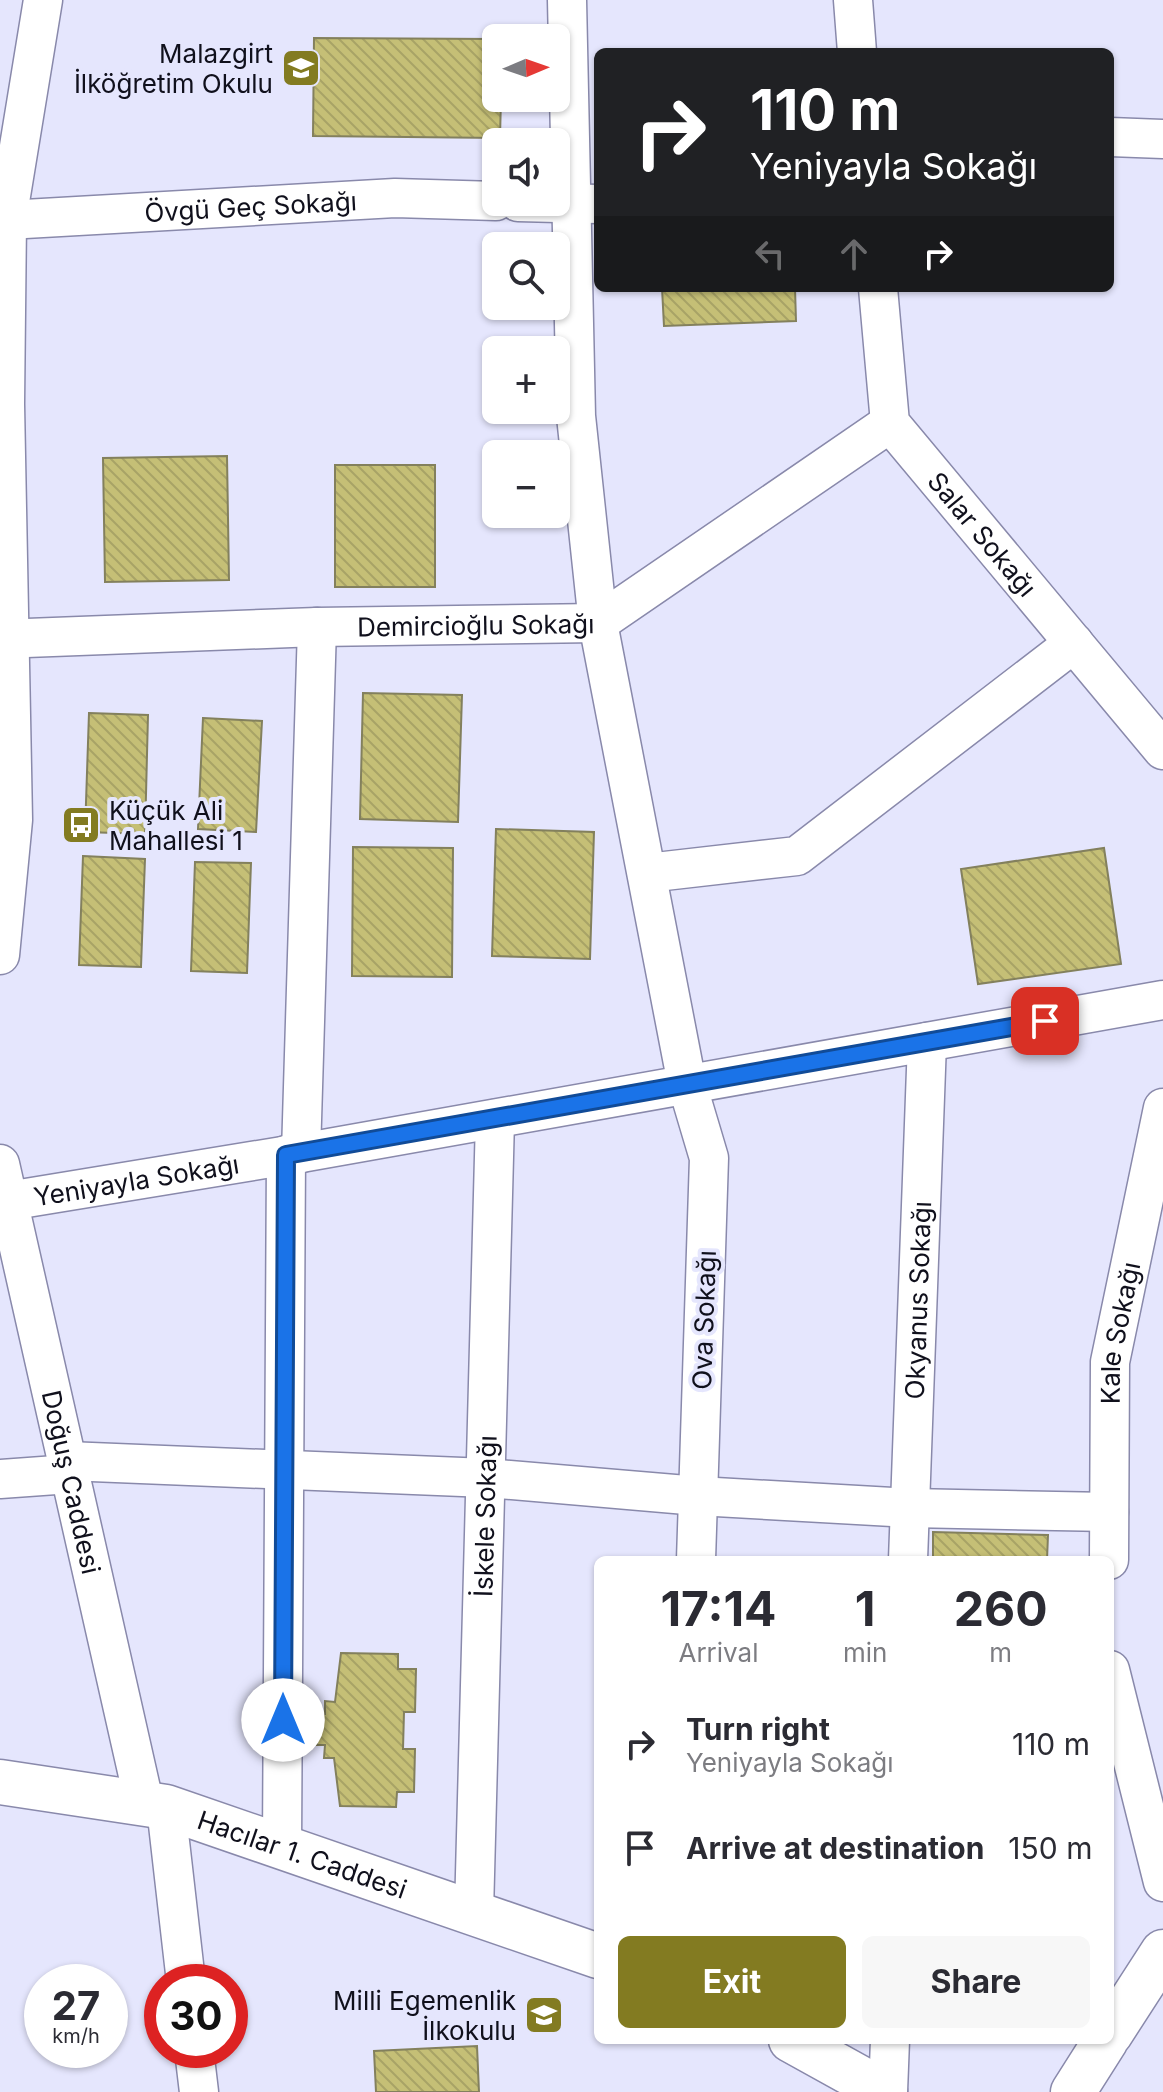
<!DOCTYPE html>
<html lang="en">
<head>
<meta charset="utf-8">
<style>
	:root { --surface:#fff; --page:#f7f7f7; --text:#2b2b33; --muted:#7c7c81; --accent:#837b21 }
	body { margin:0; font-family:Inter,sans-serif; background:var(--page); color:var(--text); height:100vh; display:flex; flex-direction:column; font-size:30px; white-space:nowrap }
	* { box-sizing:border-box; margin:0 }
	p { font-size:26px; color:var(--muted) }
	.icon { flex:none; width:44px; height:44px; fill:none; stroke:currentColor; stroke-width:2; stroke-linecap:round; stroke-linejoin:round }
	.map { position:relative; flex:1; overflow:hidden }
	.drawer { position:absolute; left:594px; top:1556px; width:520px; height:488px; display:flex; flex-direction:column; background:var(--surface); border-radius:12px; box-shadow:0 2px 6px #0004 }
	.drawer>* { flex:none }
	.hud { position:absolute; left:594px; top:48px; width:520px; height:244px; border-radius:12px; box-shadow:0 2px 6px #0004; background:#202124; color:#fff; overflow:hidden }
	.needle { width:52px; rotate:88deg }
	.fabs { position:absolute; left:482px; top:24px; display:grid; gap:16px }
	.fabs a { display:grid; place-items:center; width:88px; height:88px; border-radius:12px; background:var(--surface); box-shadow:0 2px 6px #0004; font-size:40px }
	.speed { position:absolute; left:24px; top:1964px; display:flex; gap:16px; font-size:40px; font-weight:700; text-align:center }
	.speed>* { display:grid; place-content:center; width:104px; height:104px; border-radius:50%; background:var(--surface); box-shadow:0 2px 6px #0004; line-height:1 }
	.speed small { font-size:20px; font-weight:400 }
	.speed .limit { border:12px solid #d22; background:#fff; color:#111 }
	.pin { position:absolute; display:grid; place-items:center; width:68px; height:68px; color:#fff; margin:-34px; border-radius:16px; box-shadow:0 4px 12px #0006 }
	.me { position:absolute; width:88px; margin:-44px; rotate:0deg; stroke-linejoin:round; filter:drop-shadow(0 0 6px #0008) }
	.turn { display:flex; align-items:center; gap:28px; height:168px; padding:0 24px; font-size:36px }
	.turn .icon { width:104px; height:104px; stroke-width:2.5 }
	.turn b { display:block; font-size:56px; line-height:68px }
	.lanes { display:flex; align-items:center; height:76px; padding:0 24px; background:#0003; justify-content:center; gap:40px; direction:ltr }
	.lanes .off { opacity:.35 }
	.eta { display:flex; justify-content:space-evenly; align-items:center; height:136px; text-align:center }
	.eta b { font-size:48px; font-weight:700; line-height:56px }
	.button { display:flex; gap:16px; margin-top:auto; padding:16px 24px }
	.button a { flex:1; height:92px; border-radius:12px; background:var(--accent); color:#fff; font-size:32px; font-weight:700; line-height:92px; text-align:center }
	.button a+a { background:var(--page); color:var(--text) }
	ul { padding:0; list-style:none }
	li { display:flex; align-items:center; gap:24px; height:104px; padding:0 24px }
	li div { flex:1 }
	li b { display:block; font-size:30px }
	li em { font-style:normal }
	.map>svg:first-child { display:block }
</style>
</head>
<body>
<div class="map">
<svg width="1163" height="2092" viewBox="0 0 1163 2092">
	<defs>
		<pattern id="building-back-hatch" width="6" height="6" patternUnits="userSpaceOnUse" patternTransform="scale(2)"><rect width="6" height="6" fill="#c5bf76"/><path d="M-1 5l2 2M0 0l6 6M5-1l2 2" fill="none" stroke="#a8a366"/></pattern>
	</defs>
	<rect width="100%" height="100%" fill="#e5e6fd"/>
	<path fill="url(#building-back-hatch)" stroke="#83805d" stroke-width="2" d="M314,38L496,39V98H501L500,138L313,136Z
		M662,288H795L796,321L664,326Z
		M227,456L229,580L105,582L103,458Z
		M335,465H435V587H335Z
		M363,693L462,695L458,822L360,819Z
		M89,713L148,715L145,834L85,832Z
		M203,718L262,721L256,832L198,829Z
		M496,829L594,832L590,959L492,956Z
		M353,847L453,848L452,977L352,976Z
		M1104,848L1121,964L978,984L961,869Z
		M83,856L145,859L141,967L79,965Z
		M195,862L251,863L247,973L191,971Z
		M933,1532L1048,1535L1047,1560H933Z
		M341,1653L398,1654V1669H416L415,1712H404L403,1749H415L414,1792H397L396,1807L340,1806L334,1758H324L325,1745H317V1714H325V1701L335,1702Z
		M477,2046L479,2092H376L374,2051Z"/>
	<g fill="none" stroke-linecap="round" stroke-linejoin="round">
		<defs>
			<g id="minor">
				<path d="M567,0L576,416L598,623L687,1084L709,1158L696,1560"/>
				<path d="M853,0L857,52"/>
				<path d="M1110,137L1163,139"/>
				<path d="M518,202L598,204"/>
				<path id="s1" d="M7,220L395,198L496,201"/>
				<path id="s2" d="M878,288L890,423L1163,750"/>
				<path id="s3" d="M0,639L317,627L598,623L890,423"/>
				<path d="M647,873L797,856L1074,643"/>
				<path d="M0,955L13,820L5,404L7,220L43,0"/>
				<path d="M301,1153L317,627"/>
				<path id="s4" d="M0,1164L144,1802"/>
				<path id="s5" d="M8,1201L301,1153L1163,1000"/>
				<path d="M67,1461L487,1478L698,1496L910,1508L1109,1512"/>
				<path d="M0,1479L70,1474"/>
				<path id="s6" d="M908,1560L927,1042"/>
				<path id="s7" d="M1109,1560L1110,1362L1163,1108"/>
				<path d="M1110,1670L1163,1882"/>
				<path d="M166,1807L186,1982"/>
				<path d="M282,1845L286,1155"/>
				<path id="s8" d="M474,1912L495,1119"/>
				<path d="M194,2050L199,2092"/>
				<path d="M888,2092L890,2040"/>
			</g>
			<g id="tertiary">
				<path id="s9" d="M0,1782L166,1807L598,1956"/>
				<path d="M791,2040L885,2092"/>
			</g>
			<path id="primary" d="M1110,2034L1163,1952
				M1073,2092L1106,2040"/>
		</defs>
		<use href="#minor" stroke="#8989ab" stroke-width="41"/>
		<use href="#tertiary" stroke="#8989ab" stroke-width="47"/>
		<use href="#primary" stroke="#8989ab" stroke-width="47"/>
		<use href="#minor" stroke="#fff" stroke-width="38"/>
		<use href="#tertiary" stroke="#fff" stroke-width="44"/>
		<use href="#primary" stroke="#fff" stroke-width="44"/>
	</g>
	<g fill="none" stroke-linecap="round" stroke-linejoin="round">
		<defs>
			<path id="route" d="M283,1720L286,1155L1045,1021"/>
		</defs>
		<use href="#route" stroke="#114b97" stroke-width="20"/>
		<use href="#route" stroke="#1a73e8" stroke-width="14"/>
	</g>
	<defs>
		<symbol id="school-square" viewBox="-11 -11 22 22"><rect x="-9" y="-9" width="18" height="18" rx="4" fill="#837b21" stroke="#e5e6fd"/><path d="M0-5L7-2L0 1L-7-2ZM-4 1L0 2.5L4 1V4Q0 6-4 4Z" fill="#fff"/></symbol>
		<symbol id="bus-square" viewBox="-11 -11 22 22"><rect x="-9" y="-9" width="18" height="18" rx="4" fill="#837b21" stroke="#e5e6fd"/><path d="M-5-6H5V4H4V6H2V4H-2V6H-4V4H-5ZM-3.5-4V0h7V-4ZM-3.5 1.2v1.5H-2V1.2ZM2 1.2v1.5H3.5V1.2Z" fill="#fff"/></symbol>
	</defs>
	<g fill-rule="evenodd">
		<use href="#school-square" x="279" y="46" width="44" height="44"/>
		<use href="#bus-square" x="59" y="803" width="44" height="44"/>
		<use href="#school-square" x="522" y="1993" width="44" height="44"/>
	</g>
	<g text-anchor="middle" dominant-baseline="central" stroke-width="8" stroke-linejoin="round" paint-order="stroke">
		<g font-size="26" fill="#10101c" stroke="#e5e6fd" text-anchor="end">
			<text x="273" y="53">Malazgirt<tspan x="273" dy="30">İlköğretim Okulu</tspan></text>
			<text x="109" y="810" text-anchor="start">Küçük Ali<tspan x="109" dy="30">Mahallesi 1</tspan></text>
			<text x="516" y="2000">Milli Egemenlik<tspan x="516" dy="30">İlkokulu</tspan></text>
		</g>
		<g font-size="26" fill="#10101c" stroke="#e5e6fd">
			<text stroke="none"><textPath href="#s1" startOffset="244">Övgü Geç Sokağı</textPath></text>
			<text stroke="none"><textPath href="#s2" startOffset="280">Salar Sokağı</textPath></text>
			<text stroke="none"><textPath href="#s3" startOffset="476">Demircioğlu Sokağı</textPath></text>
			<text stroke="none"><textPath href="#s5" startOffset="130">Yeniyayla Sokağı</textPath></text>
			<text stroke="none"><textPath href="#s6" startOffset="260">Okyanus Sokağı</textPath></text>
			<text transform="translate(704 1320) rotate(-88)">Ova Sokağı</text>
			<text stroke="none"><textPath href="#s7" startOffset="228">Kale Sokağı</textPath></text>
			<text stroke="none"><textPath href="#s4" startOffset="326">Doğuş Caddesi</textPath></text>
			<text stroke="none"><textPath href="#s8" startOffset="396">İskele Sokağı</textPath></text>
			<text stroke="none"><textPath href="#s9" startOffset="312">Hacılar 1. Caddesi</textPath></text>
		</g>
	</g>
</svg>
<div class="fabs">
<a><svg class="needle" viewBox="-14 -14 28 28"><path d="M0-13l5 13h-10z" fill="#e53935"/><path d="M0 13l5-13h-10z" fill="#7c7c81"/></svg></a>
<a><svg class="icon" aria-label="sound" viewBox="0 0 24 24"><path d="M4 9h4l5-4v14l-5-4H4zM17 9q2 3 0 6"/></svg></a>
<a><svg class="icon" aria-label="search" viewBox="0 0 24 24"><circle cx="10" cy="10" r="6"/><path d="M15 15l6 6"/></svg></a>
<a>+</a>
<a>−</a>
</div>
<div class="speed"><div>27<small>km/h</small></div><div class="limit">30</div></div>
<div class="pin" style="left:1045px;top:1021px;background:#d93025"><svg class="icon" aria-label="arrive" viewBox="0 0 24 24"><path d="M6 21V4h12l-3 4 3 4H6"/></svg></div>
<svg class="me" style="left:283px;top:1720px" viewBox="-20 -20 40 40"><circle r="19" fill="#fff"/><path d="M0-13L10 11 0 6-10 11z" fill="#1a73e8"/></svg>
<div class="hud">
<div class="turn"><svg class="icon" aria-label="right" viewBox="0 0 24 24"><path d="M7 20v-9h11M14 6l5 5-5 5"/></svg><div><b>110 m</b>Yeniyayla Sokağı</div></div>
<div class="lanes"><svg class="icon off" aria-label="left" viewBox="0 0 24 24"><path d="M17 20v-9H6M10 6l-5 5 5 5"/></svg><svg class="icon off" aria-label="ahead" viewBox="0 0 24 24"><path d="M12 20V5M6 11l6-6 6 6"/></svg><svg class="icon" aria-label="right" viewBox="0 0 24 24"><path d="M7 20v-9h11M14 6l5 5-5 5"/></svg></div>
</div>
<section class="drawer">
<div class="eta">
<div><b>17:14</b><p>Arrival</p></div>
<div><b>1</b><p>min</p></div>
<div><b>260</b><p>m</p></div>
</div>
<ul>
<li><svg class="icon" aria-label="right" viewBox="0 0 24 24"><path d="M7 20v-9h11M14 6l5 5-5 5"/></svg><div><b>Turn right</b><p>Yeniyayla Sokağı</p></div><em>110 m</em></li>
<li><svg class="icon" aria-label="arrive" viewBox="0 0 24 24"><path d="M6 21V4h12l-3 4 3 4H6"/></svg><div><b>Arrive at destination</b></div><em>150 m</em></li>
</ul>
<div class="button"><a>Exit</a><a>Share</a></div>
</section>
</div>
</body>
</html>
